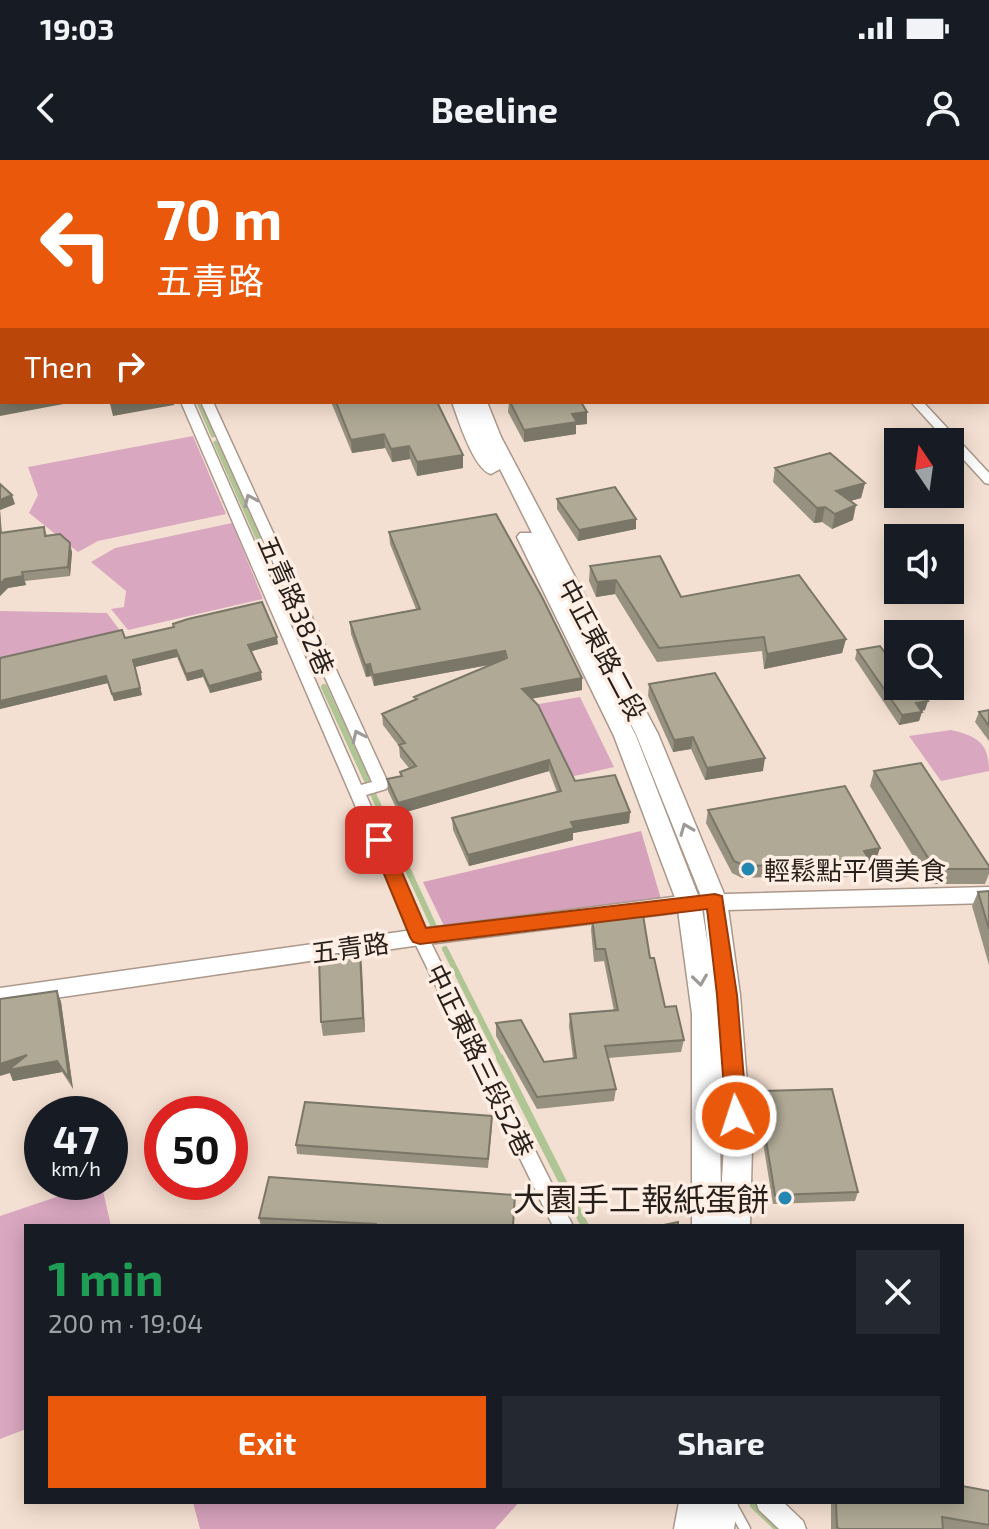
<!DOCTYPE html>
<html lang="en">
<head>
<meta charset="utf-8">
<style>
	:root { --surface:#171b24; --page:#242831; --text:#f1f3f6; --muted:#9ea1a6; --accent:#ea580c }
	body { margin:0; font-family:"Exo 2","Noto Sans TC",sans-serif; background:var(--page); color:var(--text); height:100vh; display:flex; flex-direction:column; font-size:30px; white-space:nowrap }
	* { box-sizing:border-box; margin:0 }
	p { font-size:26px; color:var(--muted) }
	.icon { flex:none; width:44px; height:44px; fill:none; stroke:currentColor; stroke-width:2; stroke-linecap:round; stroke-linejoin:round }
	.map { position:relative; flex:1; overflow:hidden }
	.sheet { position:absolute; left:24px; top:1064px; width:940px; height:280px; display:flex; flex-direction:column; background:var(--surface); border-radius:0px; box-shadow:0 4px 20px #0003 }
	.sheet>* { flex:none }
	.top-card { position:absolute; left:0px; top:0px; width:990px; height:244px; box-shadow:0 4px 20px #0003; background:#ea580c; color:#fff; overflow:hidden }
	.needle { width:52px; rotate:347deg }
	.controls { position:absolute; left:884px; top:268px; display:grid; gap:16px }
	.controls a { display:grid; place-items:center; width:80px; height:80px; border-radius:0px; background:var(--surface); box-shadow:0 4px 20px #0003; font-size:40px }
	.speed { position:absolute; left:24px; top:936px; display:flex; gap:16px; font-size:40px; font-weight:700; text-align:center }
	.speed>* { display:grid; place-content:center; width:104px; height:104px; border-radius:50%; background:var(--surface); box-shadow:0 4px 20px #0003; line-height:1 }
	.speed small { font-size:20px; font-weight:400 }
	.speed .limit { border:12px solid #d22; background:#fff; color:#111 }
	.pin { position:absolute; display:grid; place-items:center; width:68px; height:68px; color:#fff; margin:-34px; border-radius:16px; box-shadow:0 4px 12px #0006 }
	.me { position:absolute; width:88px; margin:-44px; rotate:356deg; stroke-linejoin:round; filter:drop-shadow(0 0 6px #0008) }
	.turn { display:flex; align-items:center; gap:28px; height:168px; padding:0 24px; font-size:36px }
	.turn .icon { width:104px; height:104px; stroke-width:2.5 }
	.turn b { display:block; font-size:56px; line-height:68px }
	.then { display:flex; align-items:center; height:76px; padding:0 24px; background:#0003; gap:16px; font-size:30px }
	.round { display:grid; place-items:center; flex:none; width:84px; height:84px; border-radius:0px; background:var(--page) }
	.summary { display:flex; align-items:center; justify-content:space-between; height:136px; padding:0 24px }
	h1 { font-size:48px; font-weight:700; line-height:60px; color:#1e9e55 }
	.cta { display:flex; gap:16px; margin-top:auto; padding:16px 24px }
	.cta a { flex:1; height:92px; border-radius:0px; background:var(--accent); color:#fff; font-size:32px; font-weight:700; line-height:92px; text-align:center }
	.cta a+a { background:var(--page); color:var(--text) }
	.status { display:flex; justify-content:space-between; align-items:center; height:56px; padding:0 40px; background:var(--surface); direction:ltr }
	.status svg { height:22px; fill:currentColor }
	header { display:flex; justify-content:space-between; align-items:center; height:104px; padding:0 24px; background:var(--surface); font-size:36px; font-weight:700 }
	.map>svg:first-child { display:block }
</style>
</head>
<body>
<div class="status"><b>19:03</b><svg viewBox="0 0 49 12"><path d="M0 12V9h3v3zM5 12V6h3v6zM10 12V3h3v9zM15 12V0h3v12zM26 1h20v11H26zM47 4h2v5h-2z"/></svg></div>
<header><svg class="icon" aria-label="back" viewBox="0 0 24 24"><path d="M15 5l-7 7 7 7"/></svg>Beeline<svg class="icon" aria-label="person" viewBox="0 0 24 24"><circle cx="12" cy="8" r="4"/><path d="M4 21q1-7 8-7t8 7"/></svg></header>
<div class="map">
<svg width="989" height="1369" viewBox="0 0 989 1369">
	<rect width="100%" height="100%" fill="#f4e0d2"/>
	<path fill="#d9a7c0" d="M193,276L226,354L98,381L78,392L29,353L38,335L28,307Z
		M232,363L263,439L128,470L111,449L124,447L126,431L91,402L115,388Z
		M0,451L107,453L121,472L0,501Z
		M580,537L614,607L570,617L533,545Z
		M951,570C977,576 989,583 989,611L941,621L909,576Z
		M101,1022L111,1066H26V1269L0,1279V1056Z"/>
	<path fill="#d5a1bb" d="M641,671L661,739L444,766L423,722Z
		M193,1342H519L495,1369H200Z"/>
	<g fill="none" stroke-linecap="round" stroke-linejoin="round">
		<path stroke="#b0c594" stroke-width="5" d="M199,242L213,275
			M216,283L316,509"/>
		<path stroke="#b0c594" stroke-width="6" d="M324,527L436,771
			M445,789L501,900"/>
		<path stroke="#b0c594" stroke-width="8" d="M500,898L585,1066
			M754,1345L779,1369"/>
		<defs>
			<path id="service" d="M730,1342L745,1369"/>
			<path id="minor" d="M79,0H89L90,2H80Z
				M97,0H107L108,2H98Z
				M491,0H501L502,2H492Z
				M581,0H607L579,2Z
				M691,0H701L703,2H693Z
				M0,140H2L0,147Z
				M181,242H193L361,625L372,622L201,242H213L389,625L386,629L366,635L428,777L573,1066H553L412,777Z
				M911,242H923L989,313V324L985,323Z
				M756,1342H783L803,1361L806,1369H779L759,1350Z"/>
			<path id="tertiary" d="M989,727V743L689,751L420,785L0,846V828L420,769L689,735Z"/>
			<path id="secondary" d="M344,0H358L360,2H346Z
				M452,242H487L501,277L658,574L727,741L740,835L752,986L750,1066H692V854L677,743L614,576L517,377L520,373H532L500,309L491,314C474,310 458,259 452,242ZM611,526L636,574L703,741L708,786L701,743L636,576ZM719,921L724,986L721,1036Z
				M679,1342H738L734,1369H674Z"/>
		</defs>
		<use href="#service" stroke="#ab988b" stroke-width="13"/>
		<use href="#minor" stroke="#ab988b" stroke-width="3"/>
		<use href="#tertiary" stroke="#ab988b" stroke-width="3"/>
		<use href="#secondary" stroke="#ab988b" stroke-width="3"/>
		<use href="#service" stroke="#fff" stroke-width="10"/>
		<use href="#minor" fill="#fff" fill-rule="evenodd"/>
		<use href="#tertiary" fill="#fff" fill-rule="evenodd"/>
		<use href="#secondary" fill="#fff" fill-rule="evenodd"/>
	</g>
	<path fill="#969180" d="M710,0H926L928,2H712Z
		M956,0H989L988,191V2H961Z
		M331,242H437L463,308L417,316L410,299L392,302L385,288L352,293Z
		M509,242H581L587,264L576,265V274L524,282L508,252Z
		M775,308L865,323L861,338L850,341L853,360L832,369L822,362L814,363L773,322Z
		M0,324L15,344L0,350L2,373L44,367L47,376L72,392L70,416L25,421L26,425L8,428L0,436Z
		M557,339L636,359V369L578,381L557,349Z
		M389,372L582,518V530L531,539L575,621L630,652L629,663L573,673V680L469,706L453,670L452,658L557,632L549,611L399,654L388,631L387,619L401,616L400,612L409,608L400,597L399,586L383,565L382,554L415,540L414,537L494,504L374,526L371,516L366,517L351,474L350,462L416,449L390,384Z
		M590,406L681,437L846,479L842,493L764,509L762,491L657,502L615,434L596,437L589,421Z
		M125,478L278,484L251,491L262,520L210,533L203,517L187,521L177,497L135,507L142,535L114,541L108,523L0,549V498Z
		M857,490L925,550L922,551L919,561L899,565L855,499Z
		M649,524L763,611L705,620L691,589L673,592L648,536Z
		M989,550V581L975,562L979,552Z
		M874,611L989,706V714L985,724H930L870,626Z
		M708,650L876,700L870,701L866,713L807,724L802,716L742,718L732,713L706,663Z
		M989,731V805L972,746L978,732Z
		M592,758L650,798L665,847L684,880L681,892L608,898L616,929L614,941L537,949L496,876V863L544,902L573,898L569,866L570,854L614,851L604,801L594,802L591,770Z
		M360,792L365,872L323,876L321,862Z
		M57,831L61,842L73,929L62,912L13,921L10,913Z
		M758,931L858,1032L855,1041L773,1044L756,940Z
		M492,966L488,1008L297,994L296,985Z
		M259,1058L514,1066H261Z
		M989,1331V1369H831V1342H962Z"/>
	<path fill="#7a7668" d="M0,0H17L0,3Z
		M646,0H691V2H646Z
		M4,242H74L0,256V243Z
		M118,242H174V245L113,256L110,244Z
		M587,252V264L576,265V274L524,282V270L572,254Z
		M384,274L385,288L352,293L351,280Z
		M409,286L410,299L392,302L391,289Z
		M463,295V308L417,316V302Z
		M865,323L861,338L833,346L836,331Z
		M12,335L15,344L0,350L2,382L0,375V340Z
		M856,345L853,360L832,369L835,354Z
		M825,347L822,362L814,363L817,348Z
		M636,359V369L578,381L579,370Z
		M70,383L72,392L70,416L68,407Z
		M22,412L26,425L8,428L0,436V424L5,419Z
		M616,420L615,434L596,437L597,422Z
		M277,477L278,484L249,492L248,485Z
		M846,479L842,493L764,509L767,494Z
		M176,490L177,497L135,507L133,500Z
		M505,491V502L374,526L373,515Z
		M370,504L371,516L366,517L365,505Z
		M202,510L203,517L187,521L186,514Z
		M261,512L262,520L210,533L209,526Z
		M106,516L108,523L0,549V541Z
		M582,518V530L522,540V529Z
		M140,528L142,535L114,541L112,534Z
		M928,541L925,550L913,552L916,543Z
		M922,552L919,561L899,565L902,555Z
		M693,577L691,589L673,592L674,580Z
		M765,598L763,611L705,620L707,608Z
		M549,600V611L399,654L398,643Z
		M630,652L629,663L573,673V680L469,706L468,695L571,662Z
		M880,688L876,700L870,701L866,713L807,724L810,712L864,691Z
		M360,792L362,807L365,872L363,858Z
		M57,831L61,842L73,929L69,919Z
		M27,895L57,901L62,912L13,921L10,913L0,916V904Z"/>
	<path fill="#afa995" stroke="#7a7668" stroke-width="2" d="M115,0H323L324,2H116Z
		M387,0H483L485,2H388Z
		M523,0H534L537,2H504Z
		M547,0H583L584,2H548Z
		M724,0H926L928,2H726Z
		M988,14H989L988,177Z
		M0,197H2V242H4L0,243Z
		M336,242H437L463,295L417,302L409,286L391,289L384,274L351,280Z
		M510,242H581L587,252L572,254L577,262L524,270Z
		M830,293L865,323L836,331L856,345L835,354L825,347L817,348L775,308Z
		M0,324L12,335L0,340Z
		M615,327L636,359L579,370L557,339Z
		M496,354L542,437L582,518L522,529L538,545L575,621L615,615L630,652L571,662L574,668L468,695L452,658L561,631L549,600L398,643L387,619L402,616L400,612L416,606L399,585L405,583L382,554L417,539L414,537L507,498L505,491L373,515L370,504L365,505L350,462L420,449L389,372Z
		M44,367L45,376L60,374L70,383L68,407L22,412L23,416L5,419L0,424V373Z
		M660,396L681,437L799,415L846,479L767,494L764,477L659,488L616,420L597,422L590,406Z
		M262,442L277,477L248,485L261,512L209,526L202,510L186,514L176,490L133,500L140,528L112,534L106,516L0,541V498L122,470L125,478L174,467L173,464L188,459Z
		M880,486L898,510V526H917L928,541L916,543L922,552L902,555L857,490Z
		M715,513L765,598L707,608L693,577L674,580L649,524Z
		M989,550V566L979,552Z
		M921,603L989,706V709H935L874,611Z
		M845,626L880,688L864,691L870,701L810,712L806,704L745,706L734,701L708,650Z
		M989,731V769L978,732Z
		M643,755L650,798H654L665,847L676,846L684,880L605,886L616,929L537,937L496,863L521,860L544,902L576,898L570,854L618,850L605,789H596L592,758Z
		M360,792L363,858L321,862L319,796Z
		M57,831L69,919L57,901L8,910L27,895L0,904V839Z
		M832,929L858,1032L775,1035L758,931Z
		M305,942L492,956L488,999L296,985Z
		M269,1017L515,1035L513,1066H376V1064L259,1058Z
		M678,1062V1066H659Z
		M962,1326L989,1331V1365L942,1357L943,1369H839L837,1367L836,1342H962Z"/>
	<defs><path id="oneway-chevron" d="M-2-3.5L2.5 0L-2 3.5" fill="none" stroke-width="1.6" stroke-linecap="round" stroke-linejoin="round" transform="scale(2)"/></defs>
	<g stroke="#9d9a98">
		<use href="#oneway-chevron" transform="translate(250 340) rotate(-114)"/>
		<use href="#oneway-chevron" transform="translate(358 576) rotate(-115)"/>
		<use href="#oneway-chevron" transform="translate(686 669) rotate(-112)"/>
		<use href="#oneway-chevron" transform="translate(700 820) rotate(82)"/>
	</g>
	<path fill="#ea580c" stroke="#983908" stroke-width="2" d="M379,673L388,680L426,768L715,734L722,736L737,835L747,956L744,963L736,966L729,963L726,956L717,835L707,749L420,784L413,782L410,777L370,680Z"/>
	<g fill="#2387b1" stroke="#feeee3" stroke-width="3">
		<circle cx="748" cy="709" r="8"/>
		<circle cx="785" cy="1038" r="8"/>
	</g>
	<g text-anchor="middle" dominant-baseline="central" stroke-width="7" stroke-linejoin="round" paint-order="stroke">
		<g font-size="26" fill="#261f1a" stroke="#feeee3">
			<text transform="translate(297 445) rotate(66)">五青路382巷</text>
			<text transform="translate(603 489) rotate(62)">中正東路二段</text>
			<text transform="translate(350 787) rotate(-8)">五青路</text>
			<text transform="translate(481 900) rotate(64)">中正東路三段52巷</text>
		</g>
		<g font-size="26" fill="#261f1a" stroke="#feeee3" text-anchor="start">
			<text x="764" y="709">輕鬆點平價美食</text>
		</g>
		<g font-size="32" fill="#261f1a" stroke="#feeee3" text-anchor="end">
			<text x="769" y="1038">大園手工報紙蛋餅</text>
		</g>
	</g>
</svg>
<div class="controls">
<a><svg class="needle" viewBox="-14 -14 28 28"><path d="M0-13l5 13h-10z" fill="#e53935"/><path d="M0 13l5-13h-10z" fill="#9ea1a6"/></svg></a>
<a><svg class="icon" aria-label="sound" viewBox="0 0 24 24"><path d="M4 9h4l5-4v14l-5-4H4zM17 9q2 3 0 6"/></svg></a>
<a><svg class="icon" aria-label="search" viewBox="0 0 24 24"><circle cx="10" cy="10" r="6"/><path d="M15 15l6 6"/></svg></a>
</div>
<div class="speed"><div>47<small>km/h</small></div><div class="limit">50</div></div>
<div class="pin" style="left:379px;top:680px;background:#d93025"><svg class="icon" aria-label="arrive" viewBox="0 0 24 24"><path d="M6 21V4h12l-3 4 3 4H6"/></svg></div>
<svg class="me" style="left:736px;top:956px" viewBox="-20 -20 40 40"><circle r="17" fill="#ea580c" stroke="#fff" stroke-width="3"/><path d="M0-11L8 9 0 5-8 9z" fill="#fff"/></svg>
<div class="top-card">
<div class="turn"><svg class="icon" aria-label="left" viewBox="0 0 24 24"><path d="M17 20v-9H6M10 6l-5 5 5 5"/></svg><div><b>70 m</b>五青路</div></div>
<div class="then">Then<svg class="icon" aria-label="right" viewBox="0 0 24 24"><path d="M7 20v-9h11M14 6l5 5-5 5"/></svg></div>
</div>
<section class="sheet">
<div class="summary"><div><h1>1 min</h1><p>200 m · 19:04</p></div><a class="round"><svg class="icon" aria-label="close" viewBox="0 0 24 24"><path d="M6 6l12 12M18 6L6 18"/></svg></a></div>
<div class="cta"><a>Exit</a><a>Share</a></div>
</section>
</div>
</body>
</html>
